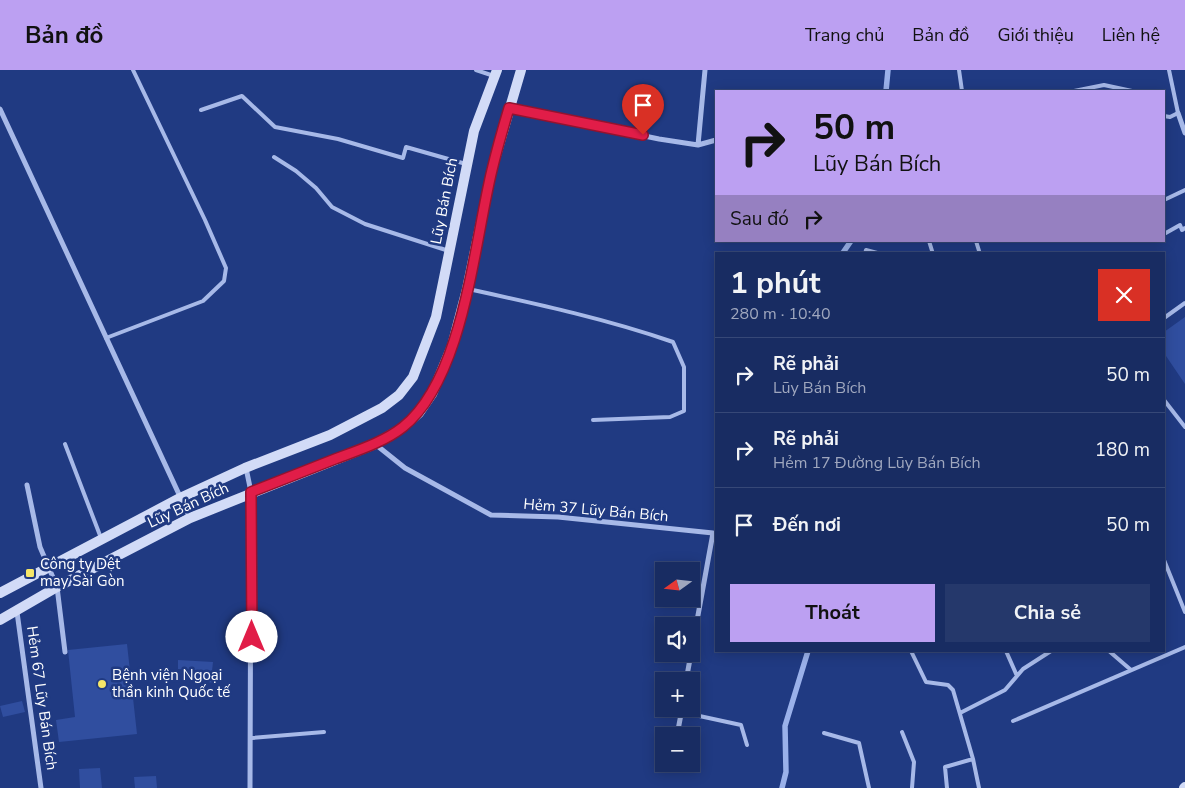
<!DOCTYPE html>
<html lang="vi">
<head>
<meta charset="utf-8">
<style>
	:root { --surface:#182c62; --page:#25386b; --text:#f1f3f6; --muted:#9fa7be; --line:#364877; --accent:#bca0f2 }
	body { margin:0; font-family:"Nunito Sans",sans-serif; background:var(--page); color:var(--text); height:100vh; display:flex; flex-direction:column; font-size:19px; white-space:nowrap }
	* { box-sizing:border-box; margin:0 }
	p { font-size:16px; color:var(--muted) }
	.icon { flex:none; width:28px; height:28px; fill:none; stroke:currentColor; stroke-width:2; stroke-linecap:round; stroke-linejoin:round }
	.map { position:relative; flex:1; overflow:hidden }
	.details { position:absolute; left:715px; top:182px; width:450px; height:400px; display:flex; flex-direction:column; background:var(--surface); border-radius:0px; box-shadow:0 2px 12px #0003,0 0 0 1px var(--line) }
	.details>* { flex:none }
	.banner { position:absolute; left:715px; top:20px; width:450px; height:152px; border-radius:0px; box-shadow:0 2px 12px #0003,0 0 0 1px var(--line); background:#bca0f2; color:#111; overflow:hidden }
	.needle { width:32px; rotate:255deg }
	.fabs { position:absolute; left:655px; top:492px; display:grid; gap:10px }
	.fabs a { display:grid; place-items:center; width:45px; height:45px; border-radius:0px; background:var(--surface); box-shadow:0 2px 12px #0003,0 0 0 1px var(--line); font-size:25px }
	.pin { position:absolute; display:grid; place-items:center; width:42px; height:42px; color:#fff; margin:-51px -21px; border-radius:50% 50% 50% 0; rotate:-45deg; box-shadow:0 0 5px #0007 }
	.pin .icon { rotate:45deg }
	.me { position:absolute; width:55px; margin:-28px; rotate:0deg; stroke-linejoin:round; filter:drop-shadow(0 0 4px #0008) }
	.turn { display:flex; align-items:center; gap:18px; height:105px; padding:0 15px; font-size:22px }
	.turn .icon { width:65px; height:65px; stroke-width:2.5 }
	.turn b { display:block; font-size:35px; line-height:42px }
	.then { display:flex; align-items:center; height:48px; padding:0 15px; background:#0003; gap:10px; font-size:19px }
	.round { display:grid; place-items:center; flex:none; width:52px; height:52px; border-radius:0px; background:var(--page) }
	.summary { display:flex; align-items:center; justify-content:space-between; height:85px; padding:0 15px }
	h1 { font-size:30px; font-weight:700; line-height:38px }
	.action { display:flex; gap:10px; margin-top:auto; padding:10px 15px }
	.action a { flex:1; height:58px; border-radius:0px; background:var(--accent); color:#111; font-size:20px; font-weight:700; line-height:58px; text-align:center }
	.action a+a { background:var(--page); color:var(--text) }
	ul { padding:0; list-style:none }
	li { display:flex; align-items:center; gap:15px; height:75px; padding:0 15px; border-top:1px solid var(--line) }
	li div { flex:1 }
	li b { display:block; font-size:19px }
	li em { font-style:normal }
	header { display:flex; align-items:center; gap:30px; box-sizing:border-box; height:70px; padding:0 25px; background:var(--accent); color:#111 }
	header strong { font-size:24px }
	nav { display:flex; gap:28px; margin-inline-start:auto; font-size:18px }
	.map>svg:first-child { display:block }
</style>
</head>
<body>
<header>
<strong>Bản đồ</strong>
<nav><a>Trang chủ</a><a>Bản đồ</a><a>Giới thiệu</a><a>Liên hệ</a></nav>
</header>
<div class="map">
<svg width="1185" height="718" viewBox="0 0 1185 718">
	<rect width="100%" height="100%" fill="#203a82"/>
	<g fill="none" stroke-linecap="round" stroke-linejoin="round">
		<path stroke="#9ab1ea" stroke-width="5.5" d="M886,21L888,0
			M842,184L851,171
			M782,718L786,702L785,656L808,581"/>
	</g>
	<path fill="#304e9f" d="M1185,247V314L1164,283V262Z
		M127,574L137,664L59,672L56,650L75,647L68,580Z
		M178,590L213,592L212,601L178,599Z
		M185,601L216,606L215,613L184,609Z
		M22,631L25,642L3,647L0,636Z
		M100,698L102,718H80L79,699Z
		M156,706L157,718H135L134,707Z"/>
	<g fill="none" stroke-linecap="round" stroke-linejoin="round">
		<path stroke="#a7b9e8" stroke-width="4" d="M476,0L494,6
			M959,0L962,21
			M1074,21L1104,15L1132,21
			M201,40L242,26L275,57L338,69L403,88L406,77L466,94
			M1164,46L1170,47L1178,43L1169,0
			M274,87L296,101L316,118L332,137L365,154L449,181
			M1164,130L1185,120
			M1164,164L1180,155L1182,160L1185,158
			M929,171L933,184
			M976,171L980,184
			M865,184L866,180L881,184
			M468,219C537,234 607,249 673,272L684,297V341L670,347L593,350
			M1164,248L1185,233
			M106,268L203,231L224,211L226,198L205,150L133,0
			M1164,330L1185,357
			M65,374L101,468
			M1164,490L1185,542
			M911,581L926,612L948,615L953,620L973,689L979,718
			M1006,581L1017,606
			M1109,581L1131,600
			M681,642L741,655L747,675
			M960,643L1005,620L1023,599L1051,581
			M1013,651L1185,577
			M902,662L914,692L912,718
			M824,663L859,673L869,718
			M252,668L324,662
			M947,718L945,697L973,689"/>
		<path stroke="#a7b9e8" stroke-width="5" d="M509,38L659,69L698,75L716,70
			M0,39L190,448
			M1178,43L1185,63
			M698,75L705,0
			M375,374L405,398L491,445L558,447L713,463L686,611
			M246,398L251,422L250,718
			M27,415L40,477L57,517L65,582
			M17,542L41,718
			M678,660L682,639"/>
		<path stroke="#d2dbf7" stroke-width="10" d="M0,523L180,428L245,398L330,365L382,338L399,325L413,307L436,247L474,61L497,0
			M0,550L57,517L190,448L375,374L402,358L419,343L432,324L452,276L467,219L492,99L521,0
			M1184,718L1185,717"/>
	</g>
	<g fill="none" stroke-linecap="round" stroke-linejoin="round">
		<defs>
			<path id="route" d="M252,567L251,422C279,411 307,400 335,389C359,380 384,372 403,357C464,308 474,173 492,100C497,79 503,58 509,38L643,65"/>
		</defs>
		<use href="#route" stroke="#92132f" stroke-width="12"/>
		<use href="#route" stroke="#e11d48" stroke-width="9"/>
	</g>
	<g fill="#f6e668" stroke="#203a82" stroke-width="2">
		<rect x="25" y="498" width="10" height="10" rx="2.5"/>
		<circle cx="102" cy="614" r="5"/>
	</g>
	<g text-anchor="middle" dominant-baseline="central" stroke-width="5" stroke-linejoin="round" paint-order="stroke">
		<g font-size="15" fill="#fff" stroke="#203a82">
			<text transform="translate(444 131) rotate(-79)">Lũy Bán Bích</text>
			<text transform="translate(188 435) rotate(-25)">Lũy Bán Bích</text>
			<text transform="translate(596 440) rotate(5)">Hẻm 37 Lũy Bán Bích</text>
			<text transform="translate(42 628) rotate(82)">Hẻm 67 Lũy Bán Bích</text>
		</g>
		<g font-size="15" fill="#fff" stroke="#203a82" text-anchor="start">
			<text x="40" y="494">Công ty Dệt<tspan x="40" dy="17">may Sài Gòn</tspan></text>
			<text x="112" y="605">Bệnh viện Ngoại<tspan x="112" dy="17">thần kinh Quốc tế</tspan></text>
		</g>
	</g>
</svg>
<div class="fabs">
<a><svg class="needle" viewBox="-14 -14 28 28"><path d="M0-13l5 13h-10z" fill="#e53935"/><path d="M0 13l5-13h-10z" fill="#9fa7be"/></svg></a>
<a><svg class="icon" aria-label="sound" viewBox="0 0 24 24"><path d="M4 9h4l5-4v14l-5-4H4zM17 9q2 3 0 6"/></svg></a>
<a>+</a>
<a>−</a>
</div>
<div class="pin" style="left:643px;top:65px;background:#d93025"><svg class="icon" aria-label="arrive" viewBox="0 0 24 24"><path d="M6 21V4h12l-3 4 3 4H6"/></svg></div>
<svg class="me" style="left:252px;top:567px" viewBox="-20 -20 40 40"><circle r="19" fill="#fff"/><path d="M0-13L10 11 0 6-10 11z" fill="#e11d48"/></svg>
<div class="banner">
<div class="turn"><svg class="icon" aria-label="right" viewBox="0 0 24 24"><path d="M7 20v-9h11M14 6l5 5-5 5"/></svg><div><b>50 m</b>Lũy Bán Bích</div></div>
<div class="then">Sau đó<svg class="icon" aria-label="right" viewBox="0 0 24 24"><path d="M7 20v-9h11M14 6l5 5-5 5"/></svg></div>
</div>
<section class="details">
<div class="summary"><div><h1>1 phút</h1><p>280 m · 10:40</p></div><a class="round" style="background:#d93025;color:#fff"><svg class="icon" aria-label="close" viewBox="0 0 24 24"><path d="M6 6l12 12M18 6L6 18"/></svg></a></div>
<ul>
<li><svg class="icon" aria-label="right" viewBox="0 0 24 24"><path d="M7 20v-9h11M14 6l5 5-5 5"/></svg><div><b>Rẽ phải</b><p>Lũy Bán Bích</p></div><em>50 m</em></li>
<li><svg class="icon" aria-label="right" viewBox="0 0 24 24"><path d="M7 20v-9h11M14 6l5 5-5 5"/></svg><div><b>Rẽ phải</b><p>Hẻm 17 Đường Lũy Bán Bích</p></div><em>180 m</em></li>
<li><svg class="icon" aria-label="arrive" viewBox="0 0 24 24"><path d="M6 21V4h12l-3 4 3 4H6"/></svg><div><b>Đến nơi</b></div><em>50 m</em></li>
</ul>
<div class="action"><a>Thoát</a><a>Chia sẻ</a></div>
</section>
</div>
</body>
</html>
